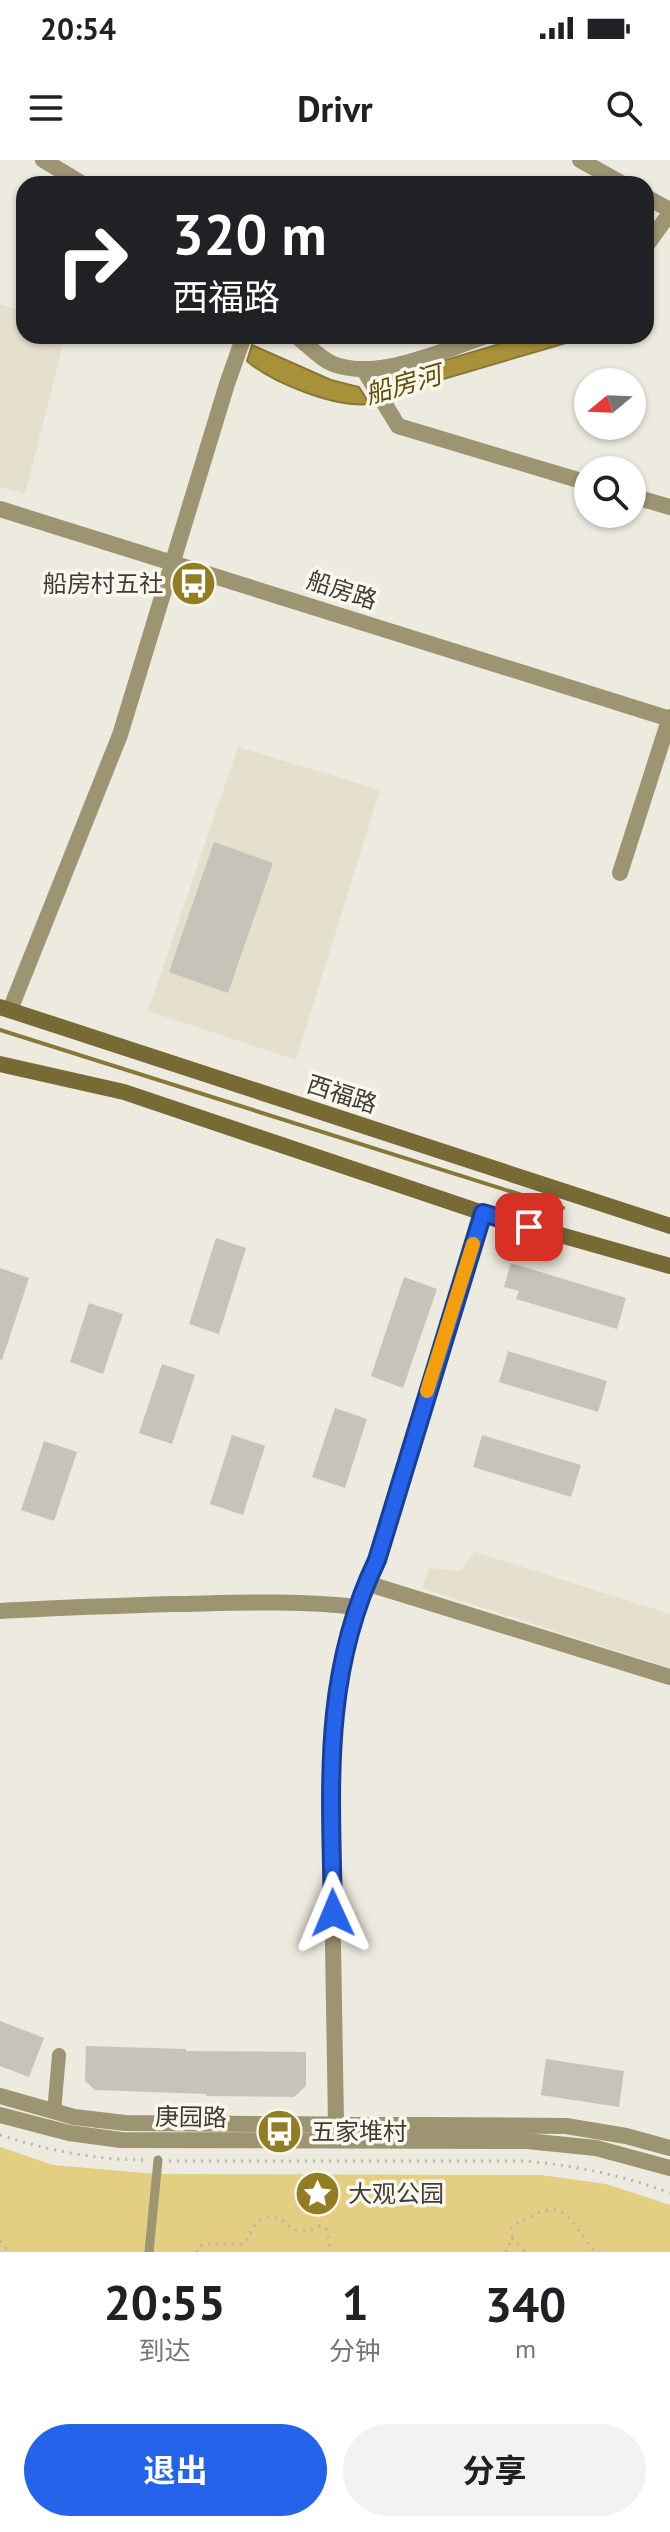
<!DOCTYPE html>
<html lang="zh">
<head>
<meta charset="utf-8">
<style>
	:root { --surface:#fff; --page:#f2f2f2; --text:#202124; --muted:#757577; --accent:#2563eb }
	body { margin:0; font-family:"PT Sans","Noto Sans SC",sans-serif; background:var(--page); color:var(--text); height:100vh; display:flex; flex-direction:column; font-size:30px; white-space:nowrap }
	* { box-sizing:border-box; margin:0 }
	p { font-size:26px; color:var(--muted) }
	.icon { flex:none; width:44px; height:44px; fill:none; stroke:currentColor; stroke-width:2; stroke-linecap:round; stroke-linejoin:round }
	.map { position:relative; height:2092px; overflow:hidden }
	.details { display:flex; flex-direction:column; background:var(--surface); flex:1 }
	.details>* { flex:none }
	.banner { position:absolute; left:16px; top:16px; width:638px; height:168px; border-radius:24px; box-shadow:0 2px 6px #0004; background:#202124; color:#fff; overflow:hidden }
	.needle { width:52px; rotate:251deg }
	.buttons { position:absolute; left:574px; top:208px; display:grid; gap:16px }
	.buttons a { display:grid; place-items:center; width:72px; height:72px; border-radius:50%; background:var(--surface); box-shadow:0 2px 6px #0004; font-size:40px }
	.pin { position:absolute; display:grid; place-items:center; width:68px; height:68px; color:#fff; margin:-34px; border-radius:16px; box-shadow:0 4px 12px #0006 }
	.me { position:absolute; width:88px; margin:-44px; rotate:359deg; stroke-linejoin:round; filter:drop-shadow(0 0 6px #0008) }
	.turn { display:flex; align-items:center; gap:28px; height:168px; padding:0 24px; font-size:36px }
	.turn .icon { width:104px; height:104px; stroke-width:2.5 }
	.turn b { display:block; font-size:56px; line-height:68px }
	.eta { display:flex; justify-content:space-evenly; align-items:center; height:136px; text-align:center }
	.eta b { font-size:48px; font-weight:700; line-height:56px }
	.cta { display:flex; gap:16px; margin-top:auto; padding:16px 24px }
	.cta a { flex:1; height:92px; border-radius:48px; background:var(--accent); color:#fff; font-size:32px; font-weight:700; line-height:92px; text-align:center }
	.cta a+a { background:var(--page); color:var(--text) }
	.status { display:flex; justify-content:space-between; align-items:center; height:56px; padding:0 40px; background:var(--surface); direction:ltr }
	.status svg { height:22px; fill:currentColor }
	header { display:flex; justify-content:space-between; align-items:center; height:104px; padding:0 24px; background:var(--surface); font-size:36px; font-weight:700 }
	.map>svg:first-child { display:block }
</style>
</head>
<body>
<div class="status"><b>20:54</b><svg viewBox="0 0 49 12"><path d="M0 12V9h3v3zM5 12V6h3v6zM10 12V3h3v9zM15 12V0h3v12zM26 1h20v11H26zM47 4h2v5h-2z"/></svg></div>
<header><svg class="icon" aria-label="menu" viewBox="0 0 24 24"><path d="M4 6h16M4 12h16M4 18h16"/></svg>Drivr<svg class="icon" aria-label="search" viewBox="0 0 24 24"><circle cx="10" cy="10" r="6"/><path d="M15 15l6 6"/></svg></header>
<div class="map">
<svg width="670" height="2092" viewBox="0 0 670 2092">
	<rect width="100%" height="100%" fill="#edeadf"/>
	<path fill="#e5e0ce" d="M0,144L24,152V176H65L25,334L0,327Z
		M238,587L380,630L296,900L148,851Z
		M475,1392L670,1454V1508L422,1428L429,1408L460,1411Z"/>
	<path fill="#e3ce82" d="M0,1987L53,2005L157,2014L541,2015L606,2024L670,2045V2092H0Z"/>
	<path fill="#a89138" stroke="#887838" stroke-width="2" d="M526,176H590L389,235L379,220Z
		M252,185L331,220L359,227L370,244C336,248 272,223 247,201Z"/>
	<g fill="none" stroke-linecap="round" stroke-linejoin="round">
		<path stroke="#887838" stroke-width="4" d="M0,870L563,1048"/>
	</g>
	<path fill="#c6c3b9" d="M214,682L273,703L228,833L169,812Z
		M216,1078L246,1088L219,1174L189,1164Z
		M511,1103L626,1138L617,1169L516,1139L519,1131L504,1127Z
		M0,1108L29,1118L2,1200L0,1199Z
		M404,1117L437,1129L403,1228L371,1216Z
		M89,1143L123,1154L103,1214L70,1202Z
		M508,1191L607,1221L598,1252L499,1222Z
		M162,1204L195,1215L172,1284L139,1273Z
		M335,1248L367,1259L345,1328L312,1317Z
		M232,1275L265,1286L243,1355L210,1344Z
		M482,1275L581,1305L571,1337L473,1307Z
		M44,1281L77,1292L54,1361L21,1350Z
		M0,1861L44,1878L29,1917L0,1906Z
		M86,1886L186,1889V1891L306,1892V1926L294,1937L206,1936V1934L95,1930L85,1921Z
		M546,1899L624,1911L619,1947L541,1935Z"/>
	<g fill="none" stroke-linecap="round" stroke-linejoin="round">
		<path stroke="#b8b6ad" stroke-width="3" stroke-dasharray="2 6" stroke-linecap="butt" d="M0,1975C47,1990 95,2000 145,2000
			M169,2001H526C577,2006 622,2015 670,2033
			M512,2078L525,2092
			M0,2081L9,2092
			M197,2092V2089L203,2084H243L247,2081C252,2068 262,2050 279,2059C288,2063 290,2070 301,2071C308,2071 314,2068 320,2066L326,2069L331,2092
			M506,2092L512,2078L511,2069C516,2062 524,2060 532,2056C571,2036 574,2072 595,2092"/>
		<path stroke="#9d9471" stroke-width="9" d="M149,2092L158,2000"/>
		<path stroke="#9d9471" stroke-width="14" d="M54,1952L59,1895"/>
		<path stroke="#9d9471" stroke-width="16" d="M43,0L83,24
			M580,0L623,24
			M646,37L670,50
			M646,86L670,53
			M296,176C308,185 322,201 336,205C381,220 443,190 487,176
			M364,210L398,266L588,323
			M632,336L670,347
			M0,349L670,559
			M620,713L670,557
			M10,850L120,575L227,224L244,176
			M366,1423L670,1517
			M0,1451C58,1447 115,1446 172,1444C234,1443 295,1440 357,1447
			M0,1936L74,1957L125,1963L566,1966L626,1976L670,1988
			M336,1963C335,1884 334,1805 332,1726C331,1609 324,1510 377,1400L483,1053"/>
		<path stroke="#9d9471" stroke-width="16" d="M0,1955L69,1973L121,1980L527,1981L596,1988L670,2008"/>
		<path stroke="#786a34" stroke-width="16" d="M0,847L670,1066
			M0,904L124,932L483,1053L670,1106"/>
	</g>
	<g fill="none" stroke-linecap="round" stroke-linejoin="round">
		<defs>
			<path id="route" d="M333,1753C331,1629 321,1516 377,1400L483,1053L529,1067"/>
		</defs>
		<use href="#route" stroke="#184099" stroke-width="20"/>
		<use href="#route" stroke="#2563eb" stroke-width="14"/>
		<path stroke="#f59e0b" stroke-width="14" d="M427,1231L473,1084"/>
	</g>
	<defs>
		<symbol id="bus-disc" viewBox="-11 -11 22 22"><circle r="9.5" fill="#937d24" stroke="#faf7ed"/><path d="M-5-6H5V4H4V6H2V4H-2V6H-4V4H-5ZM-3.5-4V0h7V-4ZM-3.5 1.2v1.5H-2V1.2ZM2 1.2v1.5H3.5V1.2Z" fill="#fff"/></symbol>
		<symbol id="sight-disc" viewBox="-11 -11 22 22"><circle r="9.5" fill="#937d24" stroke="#faf7ed"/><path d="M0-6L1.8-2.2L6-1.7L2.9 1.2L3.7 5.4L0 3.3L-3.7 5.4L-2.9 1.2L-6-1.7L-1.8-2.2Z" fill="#fff"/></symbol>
	</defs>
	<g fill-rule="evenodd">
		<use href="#bus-disc" x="168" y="398" width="51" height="51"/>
		<use href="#bus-disc" x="254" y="1946" width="51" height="51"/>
		<use href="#sight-disc" x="292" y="2008" width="51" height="51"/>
	</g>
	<g text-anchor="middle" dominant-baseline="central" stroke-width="7" stroke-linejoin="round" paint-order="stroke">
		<g font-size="24" fill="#3d3c38" stroke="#faf7ed" text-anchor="start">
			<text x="163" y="423" text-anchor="end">船房村五社</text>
			<text x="311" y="1971">五家堆村</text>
			<text x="348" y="2033">大观公园</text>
		</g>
		<g font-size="24" fill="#3d3c38" stroke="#faf7ed">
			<text transform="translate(342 430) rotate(18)">船房路</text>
			<text transform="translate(342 934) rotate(18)">西福路</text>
			<text transform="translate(191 1957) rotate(1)">庚园路</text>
		</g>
		<g font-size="26" font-style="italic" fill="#5f4f09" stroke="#faf7ed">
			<text transform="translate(403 224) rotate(-16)">船房河</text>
		</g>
	</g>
</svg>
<div class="buttons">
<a><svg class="needle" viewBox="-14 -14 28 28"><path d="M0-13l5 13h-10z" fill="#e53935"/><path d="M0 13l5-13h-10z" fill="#757577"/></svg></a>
<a><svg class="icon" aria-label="search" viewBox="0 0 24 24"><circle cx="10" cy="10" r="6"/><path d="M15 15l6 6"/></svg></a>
</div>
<div class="pin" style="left:529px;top:1067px;background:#d93025"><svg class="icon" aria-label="arrive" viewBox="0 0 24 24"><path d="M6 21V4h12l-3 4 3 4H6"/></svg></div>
<svg class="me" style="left:333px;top:1753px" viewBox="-20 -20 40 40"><path d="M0-17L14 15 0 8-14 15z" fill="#2563eb" stroke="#fff" stroke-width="4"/></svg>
<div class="banner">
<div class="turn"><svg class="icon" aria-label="right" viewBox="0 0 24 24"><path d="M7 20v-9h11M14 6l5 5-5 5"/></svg><div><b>320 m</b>西福路</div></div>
</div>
</div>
<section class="details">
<div class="eta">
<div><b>20:55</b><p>到达</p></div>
<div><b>1</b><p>分钟</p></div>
<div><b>340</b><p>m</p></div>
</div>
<div class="cta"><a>退出</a><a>分享</a></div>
</section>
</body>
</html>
